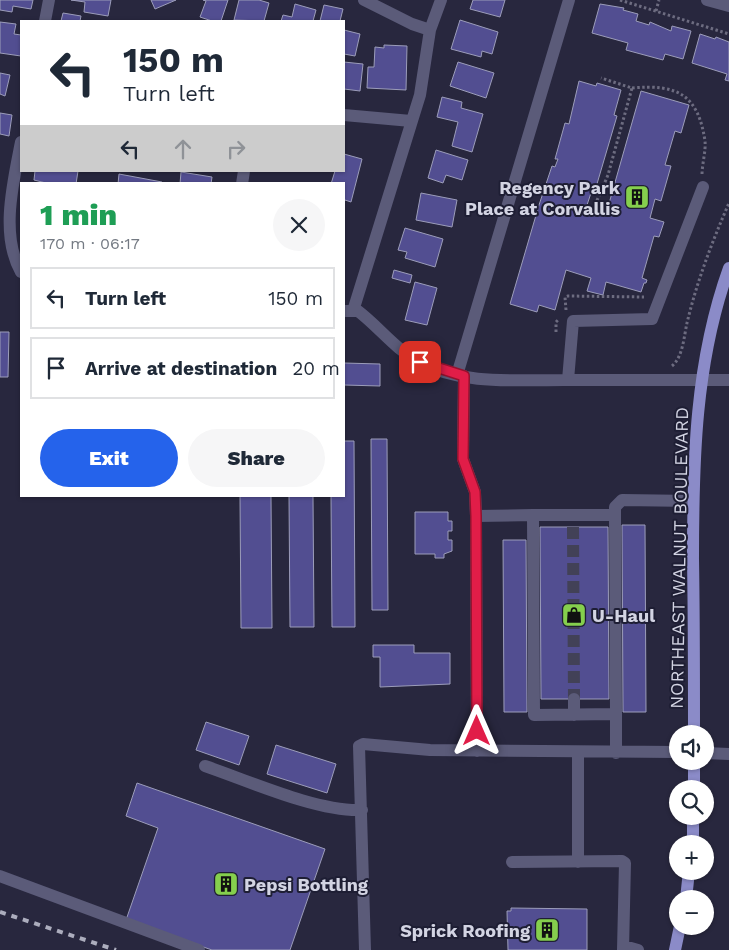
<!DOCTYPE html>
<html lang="en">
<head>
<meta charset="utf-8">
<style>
	:root { --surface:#fff; --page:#f6f6f7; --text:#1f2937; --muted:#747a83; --line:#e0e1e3; --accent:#2563eb }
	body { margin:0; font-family:"Work Sans",sans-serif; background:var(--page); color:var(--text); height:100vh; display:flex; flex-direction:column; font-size:19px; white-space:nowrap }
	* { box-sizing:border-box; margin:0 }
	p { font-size:16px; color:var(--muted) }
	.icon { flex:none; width:28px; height:28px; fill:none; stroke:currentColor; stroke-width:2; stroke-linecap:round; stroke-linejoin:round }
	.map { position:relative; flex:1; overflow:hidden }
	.sheet { position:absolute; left:20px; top:182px; width:325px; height:315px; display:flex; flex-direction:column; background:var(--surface); border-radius:0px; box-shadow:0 1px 4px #0004 }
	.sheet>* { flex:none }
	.guide { position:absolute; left:20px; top:20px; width:325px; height:152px; border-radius:0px; box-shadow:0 1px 4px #0004; background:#fff; color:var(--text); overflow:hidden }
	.buttons { position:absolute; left:669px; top:725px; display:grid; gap:10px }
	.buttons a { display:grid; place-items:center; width:45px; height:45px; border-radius:50%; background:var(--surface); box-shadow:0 1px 4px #0004; font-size:25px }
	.pin { position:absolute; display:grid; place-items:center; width:42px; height:42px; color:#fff; margin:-21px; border-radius:10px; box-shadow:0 2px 8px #0006 }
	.me { position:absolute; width:55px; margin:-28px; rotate:0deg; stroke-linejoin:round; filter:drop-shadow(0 0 4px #0008) }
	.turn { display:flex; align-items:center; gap:18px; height:105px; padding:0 20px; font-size:22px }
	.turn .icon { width:65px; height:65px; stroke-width:2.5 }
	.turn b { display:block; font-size:35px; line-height:42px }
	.lanes { display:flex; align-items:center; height:48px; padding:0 20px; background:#0003; justify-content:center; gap:25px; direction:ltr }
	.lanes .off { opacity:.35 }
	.round { display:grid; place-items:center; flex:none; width:52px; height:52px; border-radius:26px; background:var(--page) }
	.head { display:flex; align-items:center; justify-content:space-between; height:85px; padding:0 20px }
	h1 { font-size:30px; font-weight:800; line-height:38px; color:#1e9e55 }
	.action { display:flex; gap:10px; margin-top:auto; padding:10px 20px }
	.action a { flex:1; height:58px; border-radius:30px; background:var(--accent); color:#fff; font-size:20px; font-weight:800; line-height:58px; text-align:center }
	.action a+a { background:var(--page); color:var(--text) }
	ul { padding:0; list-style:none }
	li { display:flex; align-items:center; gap:15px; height:62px; margin:0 10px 8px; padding:0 10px; border:2px solid var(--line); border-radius:0px }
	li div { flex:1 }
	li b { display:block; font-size:19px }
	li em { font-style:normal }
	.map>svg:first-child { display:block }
</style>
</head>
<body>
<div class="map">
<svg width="729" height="950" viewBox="0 0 729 950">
	<rect width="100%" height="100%" fill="#28273e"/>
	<path fill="#524e91" stroke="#9c9dba" d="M0,0H33L31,9L13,6L12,12L0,10Z
		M71,0H111L108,16L84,12L85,2Z
		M151,0H176L155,9Z
		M203,0H228L221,21H212L200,17L206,1Z
		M239,0H259L269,3L264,21L234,20Z
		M473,0H505L500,17L470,9Z
		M295,4L316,10L313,21H281L283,15L292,17Z
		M600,4L624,8L623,10L638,14L636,21L649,25L650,22L671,31L672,26L691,31L683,59L665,54L663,60L626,50L628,43L592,33Z
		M324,5L343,9L340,21H320Z
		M63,13L81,16L80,21H61Z
		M460,20L498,32L492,54L482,51L481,57L451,49Z
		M0,22L16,24L14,34L21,35V56L0,53Z
		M344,30L360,34L355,56L344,54Z
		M700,34L715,39L716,37L729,42V81L725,80L727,74L692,63Z
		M384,45L407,46L406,90L367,88L368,67H374L375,47L384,48Z
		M344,62L363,64L360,91L344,89Z
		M458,62L494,73L486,98L450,86Z
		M0,73L10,75L5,96L0,94Z
		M579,81L596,86L597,83L621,90L614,115L617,116L594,194L591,193L586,208L598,211L600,205L608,207L641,91L689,105L681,133L675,131L665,165L671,166L661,201L655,199L650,218L664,222L659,237L654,236L642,278L647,280L646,283H644L641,292L606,282L603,295L587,291L591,278L566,270L555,310L539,305L537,312L510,304L539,205L552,166L555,167L558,159H555L565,123L569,124Z
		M442,97L462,102L461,108L483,114L472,152L452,146L458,122L437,117Z
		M0,113L12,115L9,136L0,134Z
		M436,150L468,160L462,180L446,175L443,183L428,178Z
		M344,154L362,159L351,202L345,200L344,203V184H331L335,171H344Z
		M35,171H78L76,184H50L34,180Z
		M181,172L212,177L211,184H180Z
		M119,174L162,182V184H118Z
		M421,193L457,200L452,227L416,220Z
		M405,228L443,239L435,267L405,258L407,252L398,250Z
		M394,270L412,275L410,283L392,278Z
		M415,282L437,288L427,325L405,320Z
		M0,332H9L8,377H0Z
		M344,363L380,364V386L344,385Z
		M371,439H387L388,610H372Z
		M344,441H354L355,627H332L331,496H344Z
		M240,496H271L272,628H241Z
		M289,496H313L314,627H290Z
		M415,512H448V521H452V531H448V540H452V551L444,554V558H435V554H415Z
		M622,525H645L646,712H623Z
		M540,527H608L609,699H541Z
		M503,540H526L527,712H504Z
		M373,645H414V653H450V684L380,687V657H373Z
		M206,722L249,736L239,765L196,750Z
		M276,745L336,764L327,793L267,774Z
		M137,783L325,849L290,950H212L126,920L158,828L126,816Z
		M511,908L587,909V950H508L507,911H511Z"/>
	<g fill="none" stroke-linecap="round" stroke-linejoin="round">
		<path stroke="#424157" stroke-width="12" stroke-dasharray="12 6" stroke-linecap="butt" d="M573,527L574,699"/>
		<path stroke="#6d6c80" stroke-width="3" stroke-dasharray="2.5 2.5" stroke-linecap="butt" d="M620,0L729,34
			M656,11L659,0
			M632,88C677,84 698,94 705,141C706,151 702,164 702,175
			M595,205L608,175L632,88L601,78
			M566,310L565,297L568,296L644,297
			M556,332V322L559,319
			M672,366C683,357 684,336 687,323C697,281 712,242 729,203"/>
		<path stroke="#5b5b79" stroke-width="12" d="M364,0L412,24L430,30
			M707,0L729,6
			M45,21L49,0
			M344,115L411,121
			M21,142C13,183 0,235 21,272
			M242,184L244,171
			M344,311H358C379,327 395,349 419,362C465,387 523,379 573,380C625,380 677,380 729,380
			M353,311L420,95L430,30L441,0
			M457,375L569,0
			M464,376L463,459L475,492L476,516L477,751
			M568,380L573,321L652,319L703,187
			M615,515V507L622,500L693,501
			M476,516L533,515L534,715L616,714L615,515H533
			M574,699V715
			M616,714V753
			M705,753L729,754
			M205,766C249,781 317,812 362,810
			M512,862L622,861L625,863L623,950
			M578,862V753
			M0,876L199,950
			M624,946L638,950
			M365,950L359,746L363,744L430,750L678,752"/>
		<path stroke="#8b8bc8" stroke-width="12" d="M694,734C694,676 694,617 693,559C693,460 695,362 729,268
			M694,789V761
			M693,844V816
			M686,899L689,871
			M675,950L680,926"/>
		<path stroke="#acadbd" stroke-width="4" stroke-dasharray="6 6" stroke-linecap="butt" d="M0,912L116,950"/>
	</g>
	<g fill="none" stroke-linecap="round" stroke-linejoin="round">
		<defs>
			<path id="route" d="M420,362L464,376L463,459L475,492L476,516L477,731"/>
		</defs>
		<use href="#route" stroke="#92132f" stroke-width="12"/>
		<use href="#route" stroke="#e11d48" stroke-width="9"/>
	</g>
	<defs>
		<symbol id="building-square" viewBox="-11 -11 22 22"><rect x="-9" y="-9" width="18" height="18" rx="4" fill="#85cf4d" stroke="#1e1e34"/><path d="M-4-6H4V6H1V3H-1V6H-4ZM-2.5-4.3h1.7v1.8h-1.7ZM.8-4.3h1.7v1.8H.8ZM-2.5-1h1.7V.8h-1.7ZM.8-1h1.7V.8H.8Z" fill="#111"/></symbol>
		<symbol id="shop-square" viewBox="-11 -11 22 22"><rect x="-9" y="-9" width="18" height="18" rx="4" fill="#85cf4d" stroke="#1e1e34"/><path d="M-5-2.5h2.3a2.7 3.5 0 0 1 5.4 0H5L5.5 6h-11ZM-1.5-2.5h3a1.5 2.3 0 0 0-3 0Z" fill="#111"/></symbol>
	</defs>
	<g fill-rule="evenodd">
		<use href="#building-square" x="623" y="183" width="28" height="28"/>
		<use href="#shop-square" x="560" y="601" width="28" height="28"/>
		<use href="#building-square" x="212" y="870" width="28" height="28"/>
		<use href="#building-square" x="533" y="916" width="28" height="28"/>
	</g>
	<g text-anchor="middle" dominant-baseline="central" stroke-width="4" stroke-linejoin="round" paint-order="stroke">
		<g font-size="18" font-weight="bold" fill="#d3d4e3" stroke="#1e1e34" text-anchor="end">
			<text x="620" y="187">Regency Park<tspan x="620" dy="21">Place at Corvallis</tspan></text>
			<text x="592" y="615" text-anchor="start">U-Haul</text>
			<text x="244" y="884" text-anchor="start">Pepsi Bottling</text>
			<text x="530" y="930">Sprick Roofing</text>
		</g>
		<g font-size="18" fill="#d3d4e3" stroke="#1e1e34">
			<text transform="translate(679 558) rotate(-89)">NORTHEAST WALNUT BOULEVARD</text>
		</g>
	</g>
</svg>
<div class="buttons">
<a><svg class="icon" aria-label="sound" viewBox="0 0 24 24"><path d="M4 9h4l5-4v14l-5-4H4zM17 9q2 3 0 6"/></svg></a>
<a><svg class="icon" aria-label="search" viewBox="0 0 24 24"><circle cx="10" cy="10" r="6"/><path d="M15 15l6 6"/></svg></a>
<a>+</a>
<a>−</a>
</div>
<div class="pin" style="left:420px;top:362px;background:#d93025"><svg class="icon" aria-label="arrive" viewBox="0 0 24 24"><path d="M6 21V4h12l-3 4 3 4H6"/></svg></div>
<svg class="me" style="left:477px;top:731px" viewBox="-20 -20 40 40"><path d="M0-17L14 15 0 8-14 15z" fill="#e11d48" stroke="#fff" stroke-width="4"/></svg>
<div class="guide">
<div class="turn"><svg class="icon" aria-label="left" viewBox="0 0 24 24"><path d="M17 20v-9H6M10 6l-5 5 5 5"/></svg><div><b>150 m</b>Turn left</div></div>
<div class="lanes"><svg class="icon" aria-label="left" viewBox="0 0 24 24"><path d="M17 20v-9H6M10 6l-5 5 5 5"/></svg><svg class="icon off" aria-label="ahead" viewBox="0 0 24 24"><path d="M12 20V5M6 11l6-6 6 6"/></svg><svg class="icon off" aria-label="right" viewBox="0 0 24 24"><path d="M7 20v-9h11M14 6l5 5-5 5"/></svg></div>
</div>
<section class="sheet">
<div class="head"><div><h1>1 min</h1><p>170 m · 06:17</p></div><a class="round"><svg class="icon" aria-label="close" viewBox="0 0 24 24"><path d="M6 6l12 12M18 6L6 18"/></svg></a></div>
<ul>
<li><svg class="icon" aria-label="left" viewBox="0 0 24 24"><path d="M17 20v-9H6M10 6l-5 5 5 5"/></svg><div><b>Turn left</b></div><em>150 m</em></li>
<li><svg class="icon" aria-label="arrive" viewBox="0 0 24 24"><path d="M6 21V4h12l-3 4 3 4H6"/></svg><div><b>Arrive at destination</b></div><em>20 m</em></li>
</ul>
<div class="action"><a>Exit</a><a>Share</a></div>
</section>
</div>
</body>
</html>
